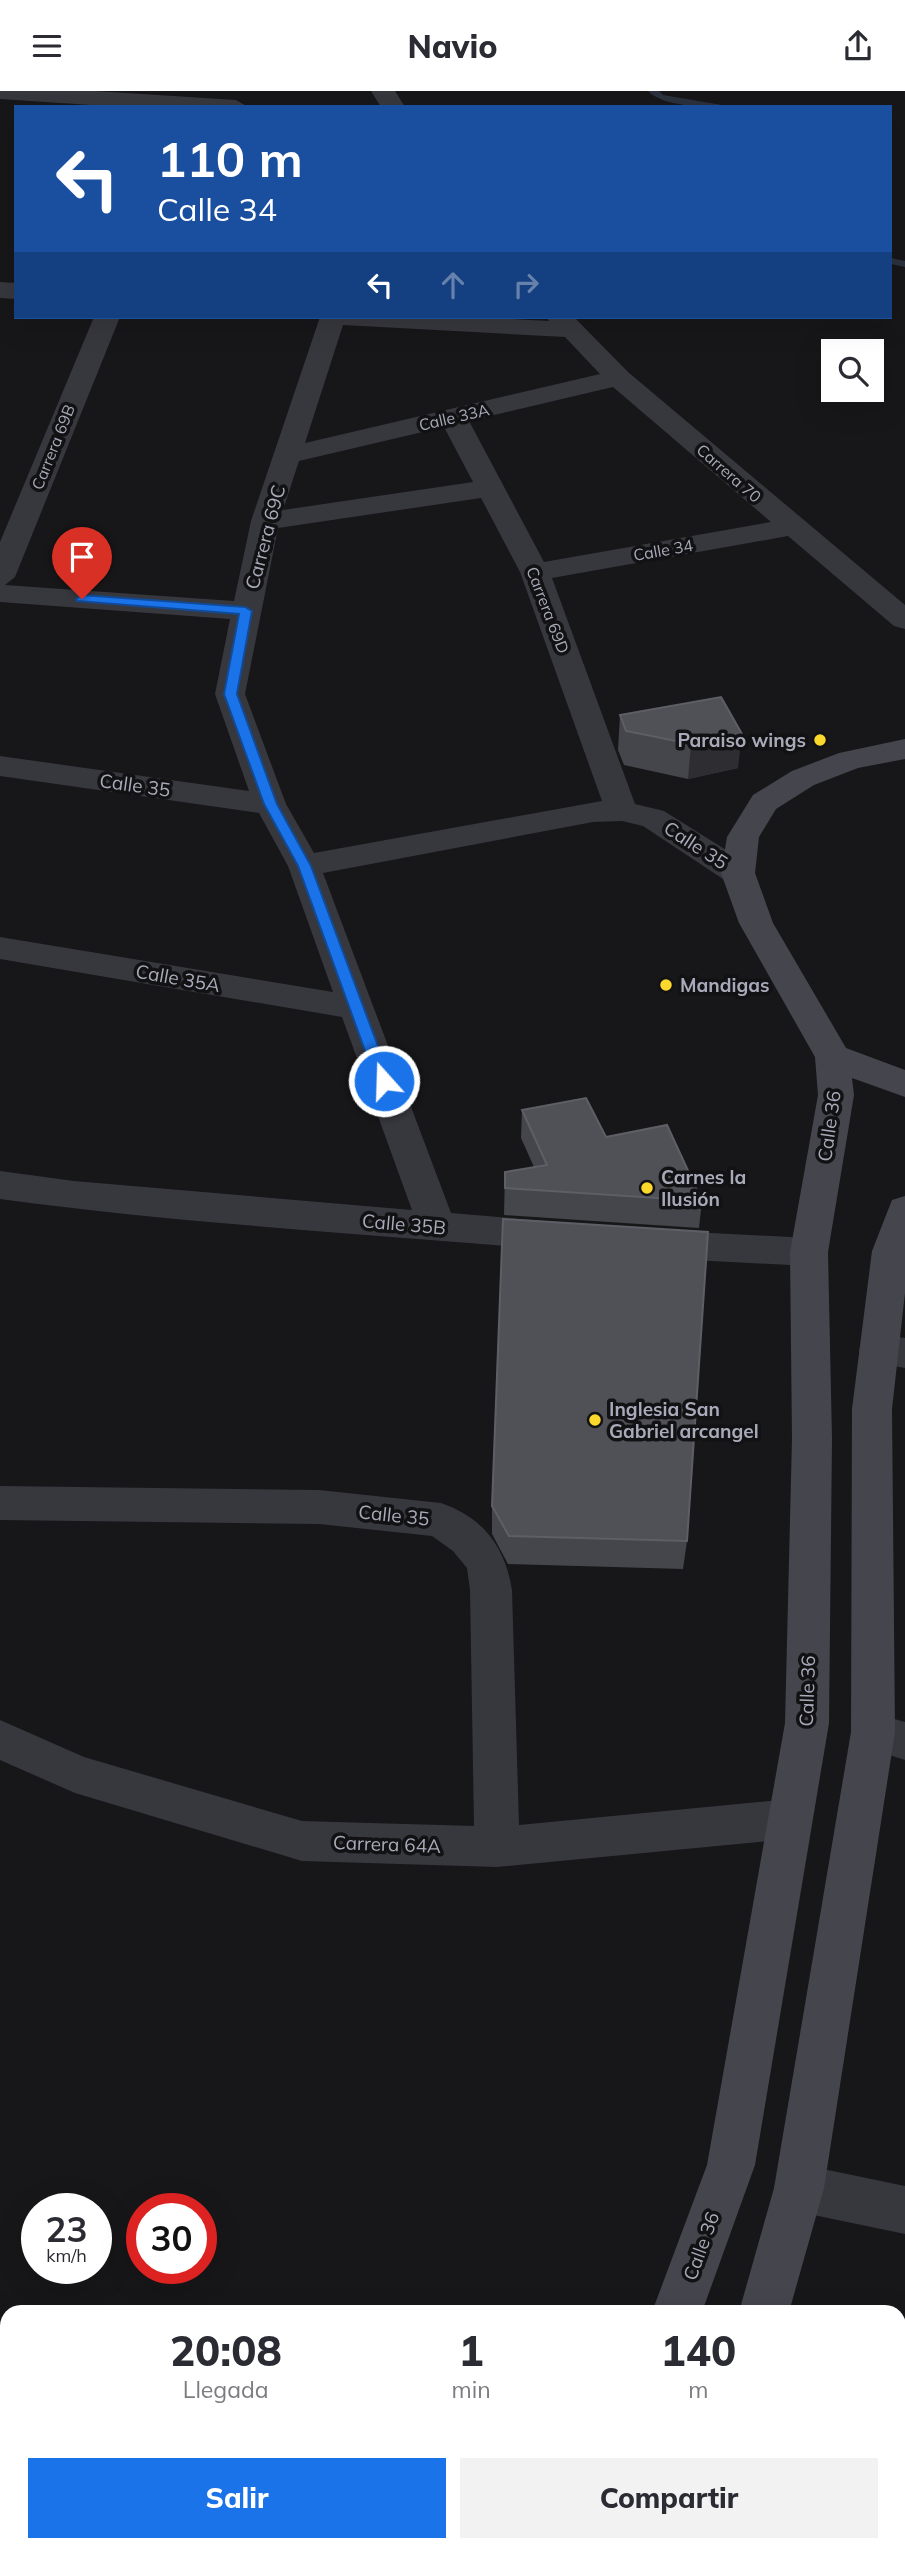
<!DOCTYPE html>
<html lang="es">
<head>
<meta charset="utf-8">
<style>
	:root { --surface:#fff; --page:#f2f2f3; --text:#2b2b33; --muted:#7c7c81; --accent:#1a73e8 }
	body { margin:0; font-family:Mulish,sans-serif; background:var(--page); color:var(--text); height:100vh; display:flex; flex-direction:column; font-size:26px; white-space:nowrap }
	* { box-sizing:border-box; margin:0 }
	p { font-size:23px; color:var(--muted) }
	.icon { flex:none; width:38px; height:38px; fill:none; stroke:currentColor; stroke-width:2; stroke-linecap:round; stroke-linejoin:round }
	.map { position:relative; flex:1; overflow:hidden }
	.sheet { position:absolute; left:0px; top:2214px; width:906px; height:247px; display:flex; flex-direction:column; background:var(--surface); border-radius:21px 21px 0 0; box-shadow:0 7px 28px #0002 }
	.sheet>* { flex:none }
	.banner { position:absolute; left:14px; top:14px; width:878px; height:214px; border-radius:0px; box-shadow:0 7px 28px #0002; background:#1a4fa0; color:#fff; overflow:hidden }
	.buttons { position:absolute; left:821px; top:248px; display:grid; gap:14px }
	.buttons a { display:grid; place-items:center; width:63px; height:63px; border-radius:0px; background:var(--surface); box-shadow:0 7px 28px #0002; font-size:35px }
	.speed { position:absolute; left:21px; top:2102px; display:flex; gap:14px; font-size:35px; font-weight:700; text-align:center }
	.speed>* { display:grid; place-content:center; width:91px; height:91px; border-radius:50%; background:var(--surface); box-shadow:0 7px 28px #0002; line-height:1 }
	.speed small { font-size:18px; font-weight:400 }
	.speed .limit { border:10px solid #d22; background:#fff; color:#111 }
	.pin { position:absolute; display:grid; place-items:center; width:60px; height:60px; color:#fff; margin:-72px -30px; border-radius:50% 50% 50% 0; rotate:-45deg; box-shadow:0 0 7px #0007 }
	.pin .icon { rotate:45deg }
	.me { position:absolute; width:77px; margin:-38px; rotate:340deg; stroke-linejoin:round; filter:drop-shadow(0 0 5px #0008) }
	.turn { display:flex; align-items:center; gap:24px; height:147px; padding:0 28px; font-size:32px }
	.turn .icon { width:91px; height:91px; stroke-width:2.5 }
	.turn b { display:block; font-size:49px; line-height:60px }
	.lanes { display:flex; align-items:center; height:66px; padding:0 28px; background:#0003; justify-content:center; gap:35px; direction:ltr }
	.lanes .off { opacity:.35 }
	.eta { display:flex; justify-content:space-evenly; align-items:center; height:119px; text-align:center }
	.eta b { font-size:42px; font-weight:800; line-height:49px }
	.button { display:flex; gap:14px; margin-top:auto; padding:14px 28px }
	.button a { flex:1; height:80px; border-radius:0px; background:var(--accent); color:#fff; font-size:28px; font-weight:800; line-height:80px; text-align:center }
	.button a+a { background:var(--page); color:var(--text) }
	header { display:flex; justify-content:space-between; align-items:center; height:91px; padding:0 28px; background:var(--surface); font-size:32px; font-weight:800 }
	.map>svg:first-child { display:block }
</style>
</head>
<body>
<header><svg class="icon" aria-label="menu" viewBox="0 0 24 24"><path d="M4 6h16M4 12h16M4 18h16"/></svg>Navio<svg class="icon" aria-label="share" viewBox="0 0 24 24"><path d="M12 15V3M7 8l5-5 5 5M5 13v7h14v-7"/></svg></header>
<div class="map">
<svg width="905" height="2459" viewBox="0 0 905 2459">
	<rect width="100%" height="100%" fill="#171618"/>
	<g fill="none" stroke-linecap="round" stroke-linejoin="round">
		<path fill="#2c323d" fill-rule="evenodd" d="M648,0H659L663,4L734,16C711,16 664,17 648,0Z
			M891,167L905,170V176L891,173Z"/>
		<path fill="#37373e" fill-rule="evenodd" d="M0,0H95L236,9L248,16H121L0,8Z
			M371,0H395L405,16H381Z
			M0,191L16,192V208L0,207Z
			M94,226H120L15,486L5,494L234,510L251,430L320,226H476L549,230L547,226H574L628,281L905,514V538L894,535L788,445L552,487L635,713L664,720L750,774L755,782L750,790L738,793L726,790L643,735L622,730L593,731L323,782L451,1122L555,1131L568,1135L574,1145L568,1155L555,1159C370,1143 184,1133 0,1108V1080L74,1090L412,1119L342,926L0,868V846L333,901L288,775L259,722L0,685V665L249,700L215,603L230,528L0,511V451ZM343,234L565,246L600,283L305,352ZM613,296L771,431L544,471L469,330ZM444,336L473,391L283,419L299,370ZM481,407L520,481L602,710L314,762L286,713L245,603L278,437Z
			M654,1139L809,1147L822,1151L828,1161L822,1171L809,1175L654,1167L641,1163L635,1153L641,1143Z
			M878,1244L905,1247V1277L864,1270L859,1259L864,1248Z
			M0,1395L319,1399L441,1412C484,1427 505,1456 512,1499L519,1734L790,1708L806,1714L812,1728L806,1742L790,1748L497,1776L302,1770L75,1702L0,1669V1629L84,1666L302,1730L474,1735L470,1499L467,1477L453,1460L432,1445L319,1433L0,1429Z
			M873,1622L905,1631V1669L858,1654L851,1641L858,1628Z
			M799,2073L905,2095V2143L799,2121L782,2114L774,2097L782,2080Z"/>
		<path fill="#45454e" fill-rule="evenodd" d="M905,648V668L858,677L814,694L776,718L759,746L755,782L773,832L846,957L905,979V1006L852,987L854,1004L828,1161L832,1348L829,1632L755,2074L702,2221H652L707,2074L785,1632L792,1348L790,1161L818,1004L815,966L739,832L721,782L727,746L753,704L792,680L839,662Z
			M905,1105V1202L892,1318L895,1641L824,2097L789,2221H739L774,2097L851,1641L852,1318L872,1160L892,1109Z
			M566,2454H620L618,2459H564Z
			M657,2454H711L709,2459H655Z"/>
	</g>
	<path fill="#45464b" d="M721,606L738,677L688,688L624,674L618,659L620,624Z
		M522,1019L606,1046L702,1110L699,1137L504,1124L505,1081L534,1076L521,1047Z
		M492,1415L687,1450L683,1478L508,1473L492,1443Z"/>
	<path fill="#2e2e32" d="M742,643L738,677L688,688L691,653Z"/>
	<path fill="#505057" stroke="#5e5e66" stroke-width="2" d="M721,606L742,643L691,653L626,640L620,624Z
		M586,1007L606,1046L667,1034L702,1110L505,1097V1081L547,1074L522,1019Z
		M503,1128L708,1141L687,1450L509,1445L492,1415Z"/>
	<path fill="#1a73e8" stroke="#114b97" stroke-width="2" d="M82,504L245,516L252,520L237,603L277,713L311,775L391,990L389,994L384,995L376,990L298,775L264,713L224,603L239,523L77,510L76,508Z"/>
	<g fill="#fad92c" stroke="#121113" stroke-width="2.5">
		<circle cx="820" cy="649" r="7"/>
		<circle cx="666" cy="894" r="7"/>
		<circle cx="647" cy="1097" r="7"/>
		<circle cx="595" cy="1329" r="7"/>
	</g>
	<g text-anchor="middle" dominant-baseline="central" stroke-width="7" stroke-linejoin="round" paint-order="stroke">
		<g font-size="16" fill="#a8aab9" stroke="#121113">
			<text transform="translate(454 326) rotate(-13)">Calle 33A</text>
			<text transform="translate(53 356) rotate(-68)">Carrera 69B</text>
			<text transform="translate(729 382) rotate(41)">Carrera 70</text>
			<text transform="translate(663 459) rotate(-10)">Calle 34</text>
			<text transform="translate(548 519) rotate(69)">Carrera 69D</text>
		</g>
		<g font-size="19" fill="#a8aab9" stroke="#121113">
			<text transform="translate(265 446) rotate(-75)">Carrera 69C</text>
			<text transform="translate(135 694) rotate(8)">Calle 35</text>
			<text transform="translate(696 754) rotate(33)">Calle 35</text>
			<text transform="translate(178 887) rotate(10)">Calle 35A</text>
			<text transform="translate(829 1035) rotate(-82)">Calle 36</text>
			<text transform="translate(404 1133) rotate(5)">Calle 35B</text>
			<text transform="translate(394 1424) rotate(6)">Calle 35</text>
			<text transform="translate(807 1600) rotate(-88)">Calle 36</text>
			<text transform="translate(387 1753) rotate(2)">Carrera 64A</text>
			<text transform="translate(701 2155) rotate(-70)">Calle 36</text>
		</g>
		<g font-size="19" font-weight="bold" fill="#a8aab9" stroke="#121113" text-anchor="start">
			<text x="806" y="649" text-anchor="end">Paraiso wings</text>
			<text x="680" y="894">Mandigas</text>
			<text x="661" y="1086">Carnes la<tspan x="661" dy="22">Ilusión</tspan></text>
			<text x="609" y="1318">Inglesia San<tspan x="609" dy="22">Gabriel arcangel</tspan></text>
		</g>
	</g>
</svg>
<div class="buttons">
<a><svg class="icon" aria-label="search" viewBox="0 0 24 24"><circle cx="10" cy="10" r="6"/><path d="M15 15l6 6"/></svg></a>
</div>
<div class="speed"><div>23<small>km/h</small></div><div class="limit">30</div></div>
<div class="pin" style="left:82px;top:508px;background:#d93025"><svg class="icon" aria-label="arrive" viewBox="0 0 24 24"><path d="M6 21V4h12l-3 4 3 4H6"/></svg></div>
<svg class="me" style="left:384px;top:990px" viewBox="-20 -20 40 40"><circle r="17" fill="#1a73e8" stroke="#fff" stroke-width="3"/><path d="M0-11L8 9 0 5-8 9z" fill="#fff"/></svg>
<div class="banner">
<div class="turn"><svg class="icon" aria-label="left" viewBox="0 0 24 24"><path d="M17 20v-9H6M10 6l-5 5 5 5"/></svg><div><b>110 m</b>Calle 34</div></div>
<div class="lanes"><svg class="icon" aria-label="left" viewBox="0 0 24 24"><path d="M17 20v-9H6M10 6l-5 5 5 5"/></svg><svg class="icon off" aria-label="ahead" viewBox="0 0 24 24"><path d="M12 20V5M6 11l6-6 6 6"/></svg><svg class="icon off" aria-label="right" viewBox="0 0 24 24"><path d="M7 20v-9h11M14 6l5 5-5 5"/></svg></div>
</div>
<section class="sheet">
<div class="eta">
<div><b>20:08</b><p>Llegada</p></div>
<div><b>1</b><p>min</p></div>
<div><b>140</b><p>m</p></div>
</div>
<div class="button"><a>Salir</a><a>Compartir</a></div>
</section>
</div>
</body>
</html>
